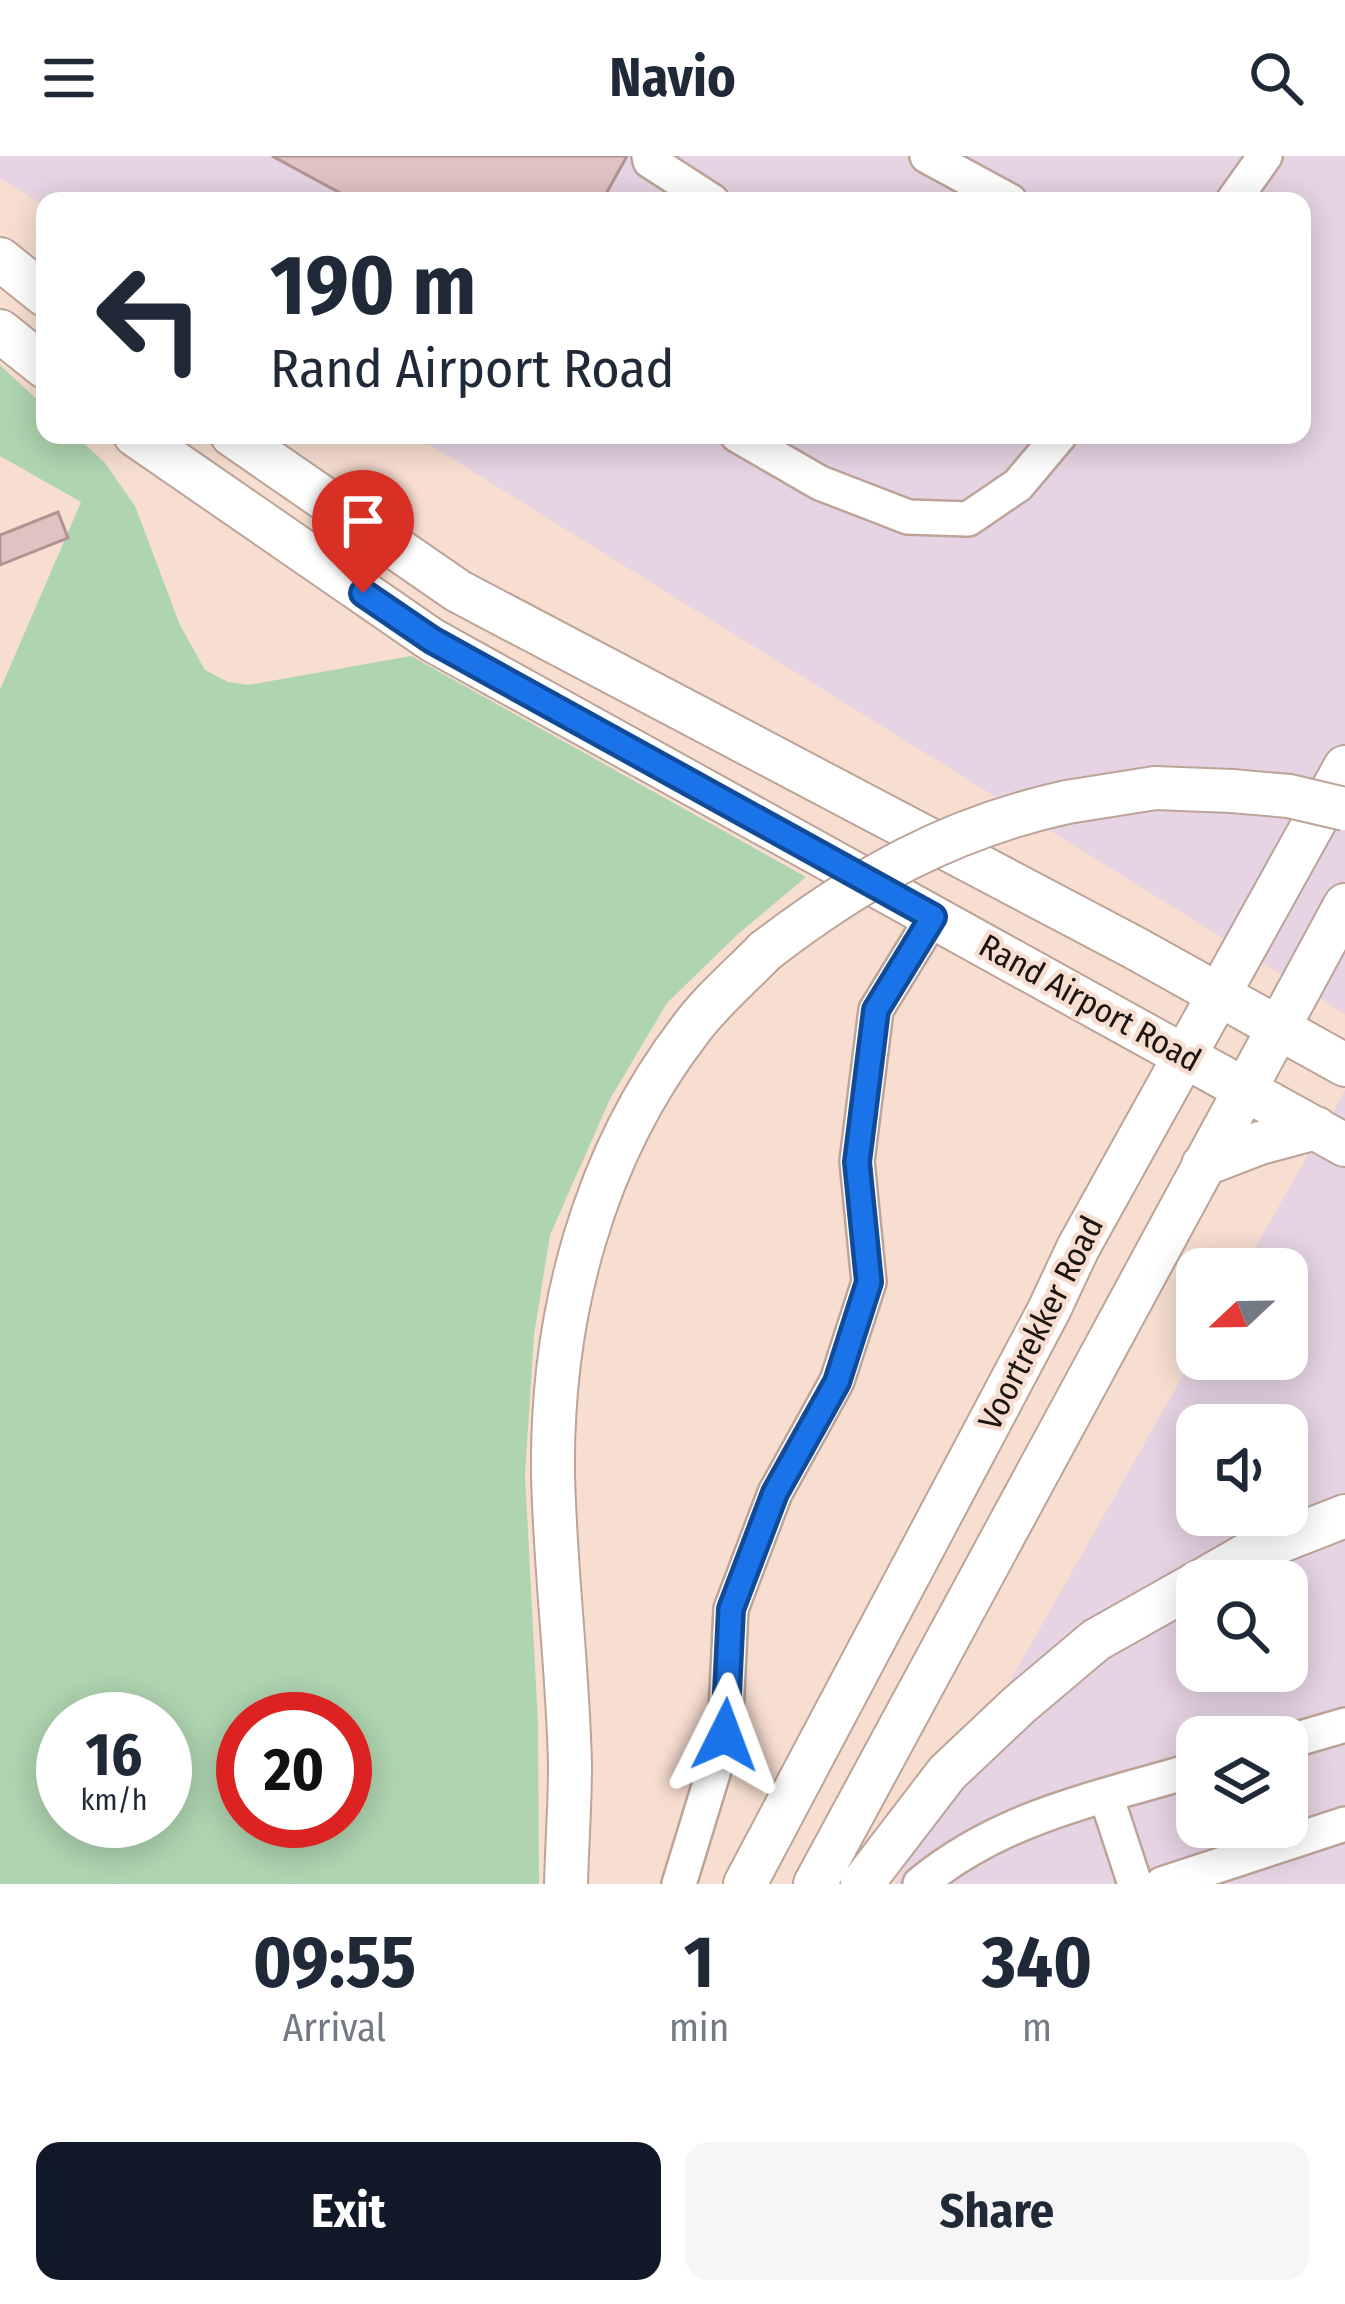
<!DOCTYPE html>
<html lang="en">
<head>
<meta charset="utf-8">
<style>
	:root { --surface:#fff; --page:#f6f6f7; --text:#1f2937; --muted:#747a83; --accent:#111827 }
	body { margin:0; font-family:"Fira Sans Condensed",sans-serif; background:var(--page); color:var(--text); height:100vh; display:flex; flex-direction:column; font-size:45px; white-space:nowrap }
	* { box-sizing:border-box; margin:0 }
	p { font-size:39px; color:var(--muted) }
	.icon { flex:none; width:66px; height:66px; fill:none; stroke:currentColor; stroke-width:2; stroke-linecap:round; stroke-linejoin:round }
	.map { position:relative; height:1728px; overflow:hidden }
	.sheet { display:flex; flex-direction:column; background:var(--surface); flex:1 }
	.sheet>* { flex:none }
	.banner { position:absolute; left:36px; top:36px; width:1275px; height:252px; border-radius:24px; box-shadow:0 6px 30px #0003; background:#fff; color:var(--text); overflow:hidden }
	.needle { width:78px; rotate:248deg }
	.controls { position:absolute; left:1176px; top:1092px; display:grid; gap:24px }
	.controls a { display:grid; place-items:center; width:132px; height:132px; border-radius:24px; background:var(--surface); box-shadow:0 6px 30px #0003; font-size:60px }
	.speed { position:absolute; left:36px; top:1536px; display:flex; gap:24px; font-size:60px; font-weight:700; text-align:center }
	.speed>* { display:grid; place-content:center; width:156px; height:156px; border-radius:50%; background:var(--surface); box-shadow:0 6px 30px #0003; line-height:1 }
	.speed small { font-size:30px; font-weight:400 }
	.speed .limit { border:18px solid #d22; background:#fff; color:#111 }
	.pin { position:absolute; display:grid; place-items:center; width:102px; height:102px; color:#fff; margin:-123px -51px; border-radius:50% 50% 50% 0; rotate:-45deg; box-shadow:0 0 12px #0007 }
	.pin .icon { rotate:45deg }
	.me { position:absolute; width:132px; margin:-66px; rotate:3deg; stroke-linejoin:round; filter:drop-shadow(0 0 9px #0008) }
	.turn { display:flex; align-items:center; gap:42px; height:252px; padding:0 36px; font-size:54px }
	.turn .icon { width:156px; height:156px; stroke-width:2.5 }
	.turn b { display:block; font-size:84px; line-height:102px }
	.eta { display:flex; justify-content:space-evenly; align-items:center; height:204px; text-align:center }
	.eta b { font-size:72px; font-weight:700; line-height:84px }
	.cta { display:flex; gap:24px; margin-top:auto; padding:24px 36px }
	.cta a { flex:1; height:138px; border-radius:24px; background:var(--accent); color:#fff; font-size:48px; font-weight:700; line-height:138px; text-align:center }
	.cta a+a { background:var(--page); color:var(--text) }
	header { display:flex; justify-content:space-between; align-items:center; height:156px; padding:0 36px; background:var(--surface); font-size:54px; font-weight:700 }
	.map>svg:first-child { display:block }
</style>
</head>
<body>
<header><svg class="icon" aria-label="menu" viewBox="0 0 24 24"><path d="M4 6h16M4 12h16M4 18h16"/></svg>Navio<svg class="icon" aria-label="search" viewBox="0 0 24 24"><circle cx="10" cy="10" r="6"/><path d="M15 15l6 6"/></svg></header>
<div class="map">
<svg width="1345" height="1728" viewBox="0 0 1345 1728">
	<rect width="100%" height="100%" fill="#f7ded1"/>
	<path fill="#e6d3e3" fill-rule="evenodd" d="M0,0H1345V858L414,279H1302V45H45V50L0,22Z
		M1345,934V1728H895L1197,1195V1203H1287V1113H1243ZM1197,1269H1287V1359H1197ZM1197,1425H1287V1515H1197ZM1197,1581H1287V1671H1197Z"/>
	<path fill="#aed4b0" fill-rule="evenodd" d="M0,209L45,251V279H75L105,307L135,350L180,469L205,514L228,526L248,529L411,500L806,721L737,779L667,847L610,943L550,1079L534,1179L525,1319L538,1567L539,1728H0V534L81,346L0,300ZM63,1563H165V1665H63ZM243,1563H345V1665H243Z"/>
	<path fill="#e0c3c1" stroke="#b09493" stroke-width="3" d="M272,0H627L602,45H355Z
		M58,356L68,382L0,409V379Z"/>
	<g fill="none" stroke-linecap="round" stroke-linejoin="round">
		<defs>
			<path id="minor" d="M649,0L650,5L712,45
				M927,0L1010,45
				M1233,45L1265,0
				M737,279L820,327L908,361L968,363L1018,329L1060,279
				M1287,1586L1345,1569
				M1106,1640L1135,1728
				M679,1728L725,1578L731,1453L775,1337L837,1225L869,1126L857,1005L876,854L933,761
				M920,1728C1002,1660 1097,1643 1197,1613
				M1162,1728L1345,1668"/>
			<path id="major" d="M0,103L45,139
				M0,175L45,211
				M135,279L432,484L1345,989
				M232,279L458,435L1135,792L1345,909
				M1067,646L1155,632L1232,635
				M1203,1009L1260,987L1316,972
				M1201,1425L1248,1398L1345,1360
				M566,1728C567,1689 570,1649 570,1610C568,1512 555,1415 553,1318C551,1160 593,1000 690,874C711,845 740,821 765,795
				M745,1728L1049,1154L1078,1092L1345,611
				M815,1728L1345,749
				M862,1728L947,1617L1019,1549L1096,1484L1197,1427"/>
		</defs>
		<use href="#minor" stroke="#bca498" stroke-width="38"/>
		<use href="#major" stroke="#bca498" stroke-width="46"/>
		<use href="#minor" stroke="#fff" stroke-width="33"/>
		<use href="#major" stroke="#fff" stroke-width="42"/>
		<defs>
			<path id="major-bridge" d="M1232,635L1289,640L1345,653
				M765,795C860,722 949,672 1067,646"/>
		</defs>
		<use href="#major-bridge" stroke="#bca498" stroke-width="46" stroke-linecap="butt"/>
		<use href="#major-bridge" stroke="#fff" stroke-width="42"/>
	</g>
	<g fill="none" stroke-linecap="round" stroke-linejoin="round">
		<defs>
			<path id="route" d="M363,437L432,484L933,761L876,854L857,1006L869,1126L837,1226L775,1337L731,1453L725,1579"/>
		</defs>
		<use href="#route" stroke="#114b97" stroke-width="30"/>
		<use href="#route" stroke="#1a73e8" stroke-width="21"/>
	</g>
	<g text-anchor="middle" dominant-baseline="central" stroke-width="9" stroke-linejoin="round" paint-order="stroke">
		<g font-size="33" fill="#1d1510" stroke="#f7ded1">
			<text transform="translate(1090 847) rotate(29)">Rand Airport Road</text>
			<text transform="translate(1041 1167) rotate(-63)">Voortrekker Road</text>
		</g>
	</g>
</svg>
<div class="controls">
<a><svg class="needle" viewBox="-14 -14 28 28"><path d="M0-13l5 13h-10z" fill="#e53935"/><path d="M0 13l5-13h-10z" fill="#747a83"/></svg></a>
<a><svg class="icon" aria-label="sound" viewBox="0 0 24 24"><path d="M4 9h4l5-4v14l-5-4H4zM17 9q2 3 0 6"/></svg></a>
<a><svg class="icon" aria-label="search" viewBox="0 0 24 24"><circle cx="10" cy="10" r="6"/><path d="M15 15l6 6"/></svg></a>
<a><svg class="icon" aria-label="layers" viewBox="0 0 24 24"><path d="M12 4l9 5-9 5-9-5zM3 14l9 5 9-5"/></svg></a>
</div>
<div class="speed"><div>16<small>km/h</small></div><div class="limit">20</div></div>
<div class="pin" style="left:363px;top:437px;background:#d93025"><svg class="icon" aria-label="arrive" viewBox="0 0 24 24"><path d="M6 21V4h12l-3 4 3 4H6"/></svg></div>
<svg class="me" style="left:725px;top:1579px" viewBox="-20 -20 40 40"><path d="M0-17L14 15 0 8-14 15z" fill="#1a73e8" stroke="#fff" stroke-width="4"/></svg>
<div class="banner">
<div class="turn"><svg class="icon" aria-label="left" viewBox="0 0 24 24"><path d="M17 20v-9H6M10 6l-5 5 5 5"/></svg><div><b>190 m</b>Rand Airport Road</div></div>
</div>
</div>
<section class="sheet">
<div class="eta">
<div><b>09:55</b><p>Arrival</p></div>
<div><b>1</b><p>min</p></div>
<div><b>340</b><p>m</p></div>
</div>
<div class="cta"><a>Exit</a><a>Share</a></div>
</section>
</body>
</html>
